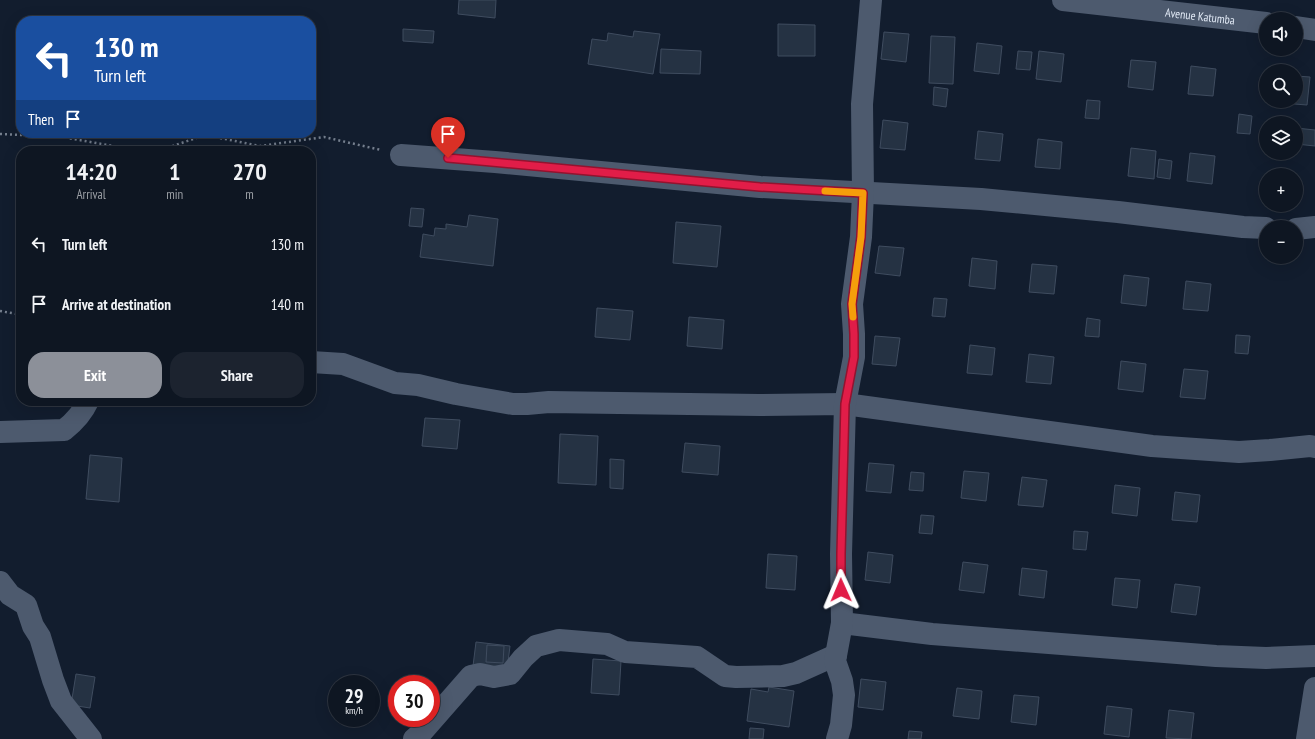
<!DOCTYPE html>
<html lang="en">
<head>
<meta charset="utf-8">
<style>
	:root { --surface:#0e1622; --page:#1c232f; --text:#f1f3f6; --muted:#9b9fa5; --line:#2e3540; --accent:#8c9099 }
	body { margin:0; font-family:"PT Sans Narrow",sans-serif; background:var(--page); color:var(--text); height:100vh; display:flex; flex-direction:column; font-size:15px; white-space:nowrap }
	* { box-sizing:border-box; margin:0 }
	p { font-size:13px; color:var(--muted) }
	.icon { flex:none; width:22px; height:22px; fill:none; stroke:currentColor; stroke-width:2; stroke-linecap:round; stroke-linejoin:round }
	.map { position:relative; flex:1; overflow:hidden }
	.details { position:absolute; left:16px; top:146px; width:300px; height:260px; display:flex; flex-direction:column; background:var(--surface); border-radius:16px; box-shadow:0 4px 16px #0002,0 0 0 1px var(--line) }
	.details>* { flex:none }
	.banner { position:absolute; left:16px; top:16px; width:300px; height:122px; border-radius:16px; box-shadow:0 4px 16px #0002,0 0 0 1px var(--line); background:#1a4fa0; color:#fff; overflow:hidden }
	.fabs { position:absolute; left:1259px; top:12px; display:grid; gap:8px }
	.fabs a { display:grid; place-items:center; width:44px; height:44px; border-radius:50%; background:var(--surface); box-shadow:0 4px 16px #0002,0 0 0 1px var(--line); font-size:20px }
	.speed { position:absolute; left:328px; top:675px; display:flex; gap:8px; font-size:20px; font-weight:700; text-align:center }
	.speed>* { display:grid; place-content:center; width:52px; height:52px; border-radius:50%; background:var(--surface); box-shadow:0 4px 16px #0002,0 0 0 1px var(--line); line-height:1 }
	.speed small { font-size:10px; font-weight:400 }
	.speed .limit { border:6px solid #d22; background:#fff; color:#111 }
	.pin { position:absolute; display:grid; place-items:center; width:34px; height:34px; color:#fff; margin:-41px -17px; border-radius:50% 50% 50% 0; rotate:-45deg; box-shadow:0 0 4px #0007 }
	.pin .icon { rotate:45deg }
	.me { position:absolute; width:44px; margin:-22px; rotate:359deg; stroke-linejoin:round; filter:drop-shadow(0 0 3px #0008) }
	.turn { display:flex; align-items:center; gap:14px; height:84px; padding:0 12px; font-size:18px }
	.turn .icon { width:52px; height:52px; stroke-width:2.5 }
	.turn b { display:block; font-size:28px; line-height:34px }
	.then { display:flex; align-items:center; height:38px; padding:0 12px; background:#0003; gap:8px; font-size:15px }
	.eta { display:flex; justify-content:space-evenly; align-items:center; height:68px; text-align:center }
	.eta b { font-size:24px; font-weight:800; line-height:28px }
	.cta { display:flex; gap:8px; margin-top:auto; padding:8px 12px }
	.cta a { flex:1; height:46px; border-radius:16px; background:var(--accent); color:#fff; font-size:16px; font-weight:800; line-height:46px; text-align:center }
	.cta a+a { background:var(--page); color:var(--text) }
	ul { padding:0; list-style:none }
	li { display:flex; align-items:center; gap:12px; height:60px; padding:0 12px }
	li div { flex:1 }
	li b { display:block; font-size:15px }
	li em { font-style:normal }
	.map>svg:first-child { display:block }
</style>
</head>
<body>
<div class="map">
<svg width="1315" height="739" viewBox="0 0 1315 739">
	<rect width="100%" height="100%" fill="#121d2e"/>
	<path fill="#253243" stroke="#3f4c5f" d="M459,0H496L495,18L458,14Z
		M778,24L815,25V56H778Z
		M403,29L434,31L433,43L403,41Z
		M634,31L660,34L653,74L588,64L592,39L607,41L608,33L633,37Z
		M884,32L909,34L906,62L881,59Z
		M931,36L955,37L953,84L929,83Z
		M977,43L1002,46L999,74L974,71Z
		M661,49L701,51L700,74L660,73Z
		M1018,51L1032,52L1030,70L1016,69Z
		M1039,51L1064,54L1061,82L1036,79Z
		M1131,60L1156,62L1153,90L1128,87Z
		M1191,66L1216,69L1213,96L1188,94Z
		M1296,76L1310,77L1307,105L1282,103V101H1296Z
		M934,87L948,89L946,107L933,105Z
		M1087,100L1100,101L1099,119L1085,118Z
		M1239,114L1252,116L1250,134L1237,133Z
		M883,120L908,123L905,150L880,148Z
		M1296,128L1315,130V146L1296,144Z
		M978,131L1003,134L1000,161L975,159Z
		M1038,139L1062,142L1060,169L1035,167Z
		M1131,148L1156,151L1154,179L1128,176Z
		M1190,153L1215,156L1212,184L1187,181Z
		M1159,159L1172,161L1170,179L1157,177Z
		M411,208L424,209L422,227L409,226Z
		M469,215L498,219L493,266L420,257L423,234L434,236L435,228L446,229V224L467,227Z
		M676,222L721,226L717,267L673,263Z
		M879,246L904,248L900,276L875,273Z
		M972,258L997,261L995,289L969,286Z
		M1032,264L1057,266L1054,294L1029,292Z
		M1124,275L1149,278L1146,306L1121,303Z
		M1186,281L1211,284L1208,311L1183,309Z
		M934,298L947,299L945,317L932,316Z
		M597,308L633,311L630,340L595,337Z
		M689,317L724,320L722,349L687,346Z
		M1087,318L1100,320L1099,337L1085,336Z
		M1236,335L1250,336L1248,354L1235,353Z
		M875,336L900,338L896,366L872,364Z
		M970,345L995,348L992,375L967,373Z
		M1029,354L1054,357L1051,384L1026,382Z
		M1121,361L1146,364L1143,392L1118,389Z
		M1184,369L1208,371L1205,399L1180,397Z
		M425,418L460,420L457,449L422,446Z
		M560,434L598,436L596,485L558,483Z
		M685,443L720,446L718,475L682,472Z
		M90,455L122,458L119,502L86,499Z
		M610,459L624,460L623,489L610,488Z
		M869,463L894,465L891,493L866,491Z
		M964,471L989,473L986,501L961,498Z
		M911,472L924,473L923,491L909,490Z
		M1022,477L1047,480L1043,507L1018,505Z
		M1115,485L1140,488L1137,516L1112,513Z
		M1175,492L1200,495L1197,522L1172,520Z
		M921,515L934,516L932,534L919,533Z
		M1074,531L1088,532L1086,550L1073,549Z
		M868,552L893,555L890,583L865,580Z
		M768,554L797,556L795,590L766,588Z
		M963,562L988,565L984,593L959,590Z
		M1022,568L1047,571L1044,598L1019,595Z
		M1115,578L1140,580L1137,608L1112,605Z
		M1175,584L1200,587L1196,615L1171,612Z
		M476,642L510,646L507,670L473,666Z
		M487,645L504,646L503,663L486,662Z
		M593,659L621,661L619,695L591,693Z
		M76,674L95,677L90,708L71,705Z
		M861,679L886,682L883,710L858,707Z
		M769,687L794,691L789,727L747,721L751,689L768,692Z
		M957,688L982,691L979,719L953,716Z
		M1014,695L1039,697L1036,725L1011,722Z
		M1107,706L1132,709L1129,737L1104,734Z
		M1169,710L1194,713L1191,739L1166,738Z
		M750,728L764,729L763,739H749Z
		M909,731L922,732L921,739H908Z"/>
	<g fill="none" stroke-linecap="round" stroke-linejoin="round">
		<path stroke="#757f8e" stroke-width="2.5" stroke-dasharray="2 3" stroke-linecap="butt" d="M0,134L62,137L142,151
			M158,151L205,135L260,146L324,137L381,150
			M0,311L17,314L21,313"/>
		<g stroke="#4d5a6e" stroke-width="22">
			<path id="s1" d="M1063,0L1266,23"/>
			<path d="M1296,27L1315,30"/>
			<path d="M401,155L495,162L760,187L981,199L1118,212L1243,227L1266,228"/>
			<path d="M1296,229L1315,227"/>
			<path d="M311,362L343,364L395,383L418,385L456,394L513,404H527L549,402L759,405L845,404L1152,446L1239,452L1270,450L1310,446L1315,447"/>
			<path d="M0,432L64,430C73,423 83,412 88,401"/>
			<path d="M0,582L10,595L26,605L33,626L40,637L53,680L61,701L91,739"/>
			<path d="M842,623L932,634L1216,656L1266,658L1315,656"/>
			<path d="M414,739L422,732L471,676L480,674L494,677L510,674L523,658L536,646L559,640L607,644L625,652L697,657L725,676L736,677L783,676L796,673L836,655"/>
			<path d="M837,739L841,725L844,695L842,681L835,661L842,623L841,554L845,404L854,357V334L852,304L861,237L863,193L862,104L871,0"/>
			<path d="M1307,739L1315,688"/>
		</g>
	</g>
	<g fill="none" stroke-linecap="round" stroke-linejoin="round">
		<defs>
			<path id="route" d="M448,158L760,187L863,193L861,237L852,304L854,334V357L845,404L841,554V590"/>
		</defs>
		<use href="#route" stroke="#92132f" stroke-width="10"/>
		<use href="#route" stroke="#e11d48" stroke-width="7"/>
		<path stroke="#f59e0b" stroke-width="7" d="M825,191L863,193L861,237L852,304L853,317"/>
	</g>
	<g text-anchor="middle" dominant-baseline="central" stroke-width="4" stroke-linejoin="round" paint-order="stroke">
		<g font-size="12" fill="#e1e9f5" stroke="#04070e">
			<text stroke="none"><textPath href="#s1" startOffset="138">Avenue Katumba</textPath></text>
		</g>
	</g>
</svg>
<div class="fabs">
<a><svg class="icon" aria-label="sound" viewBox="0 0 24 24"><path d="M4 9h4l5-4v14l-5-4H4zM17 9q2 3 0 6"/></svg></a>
<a><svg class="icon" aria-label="search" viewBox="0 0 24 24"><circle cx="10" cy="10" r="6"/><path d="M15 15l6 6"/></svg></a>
<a><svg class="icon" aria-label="layers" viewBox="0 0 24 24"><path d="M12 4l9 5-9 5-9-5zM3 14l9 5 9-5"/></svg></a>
<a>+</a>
<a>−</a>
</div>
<div class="speed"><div>29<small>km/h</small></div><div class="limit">30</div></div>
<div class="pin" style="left:448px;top:158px;background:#d93025"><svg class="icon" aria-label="arrive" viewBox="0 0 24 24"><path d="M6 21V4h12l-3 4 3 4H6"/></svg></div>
<svg class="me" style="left:841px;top:590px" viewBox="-20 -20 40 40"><path d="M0-17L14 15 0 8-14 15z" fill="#e11d48" stroke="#fff" stroke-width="4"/></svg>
<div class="banner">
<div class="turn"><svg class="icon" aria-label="left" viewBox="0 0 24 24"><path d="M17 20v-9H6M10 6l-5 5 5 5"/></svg><div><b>130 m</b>Turn left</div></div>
<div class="then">Then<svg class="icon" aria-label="arrive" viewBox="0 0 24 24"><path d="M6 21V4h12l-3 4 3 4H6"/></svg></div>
</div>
<section class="details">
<div class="eta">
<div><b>14:20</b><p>Arrival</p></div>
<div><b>1</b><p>min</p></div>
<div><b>270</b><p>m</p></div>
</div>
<ul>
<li><svg class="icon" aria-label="left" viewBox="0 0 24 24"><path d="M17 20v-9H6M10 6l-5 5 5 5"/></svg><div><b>Turn left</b></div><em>130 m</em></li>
<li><svg class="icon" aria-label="arrive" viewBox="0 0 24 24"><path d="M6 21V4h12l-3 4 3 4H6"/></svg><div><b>Arrive at destination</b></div><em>140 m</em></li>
</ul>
<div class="cta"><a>Exit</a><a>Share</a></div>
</section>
</div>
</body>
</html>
